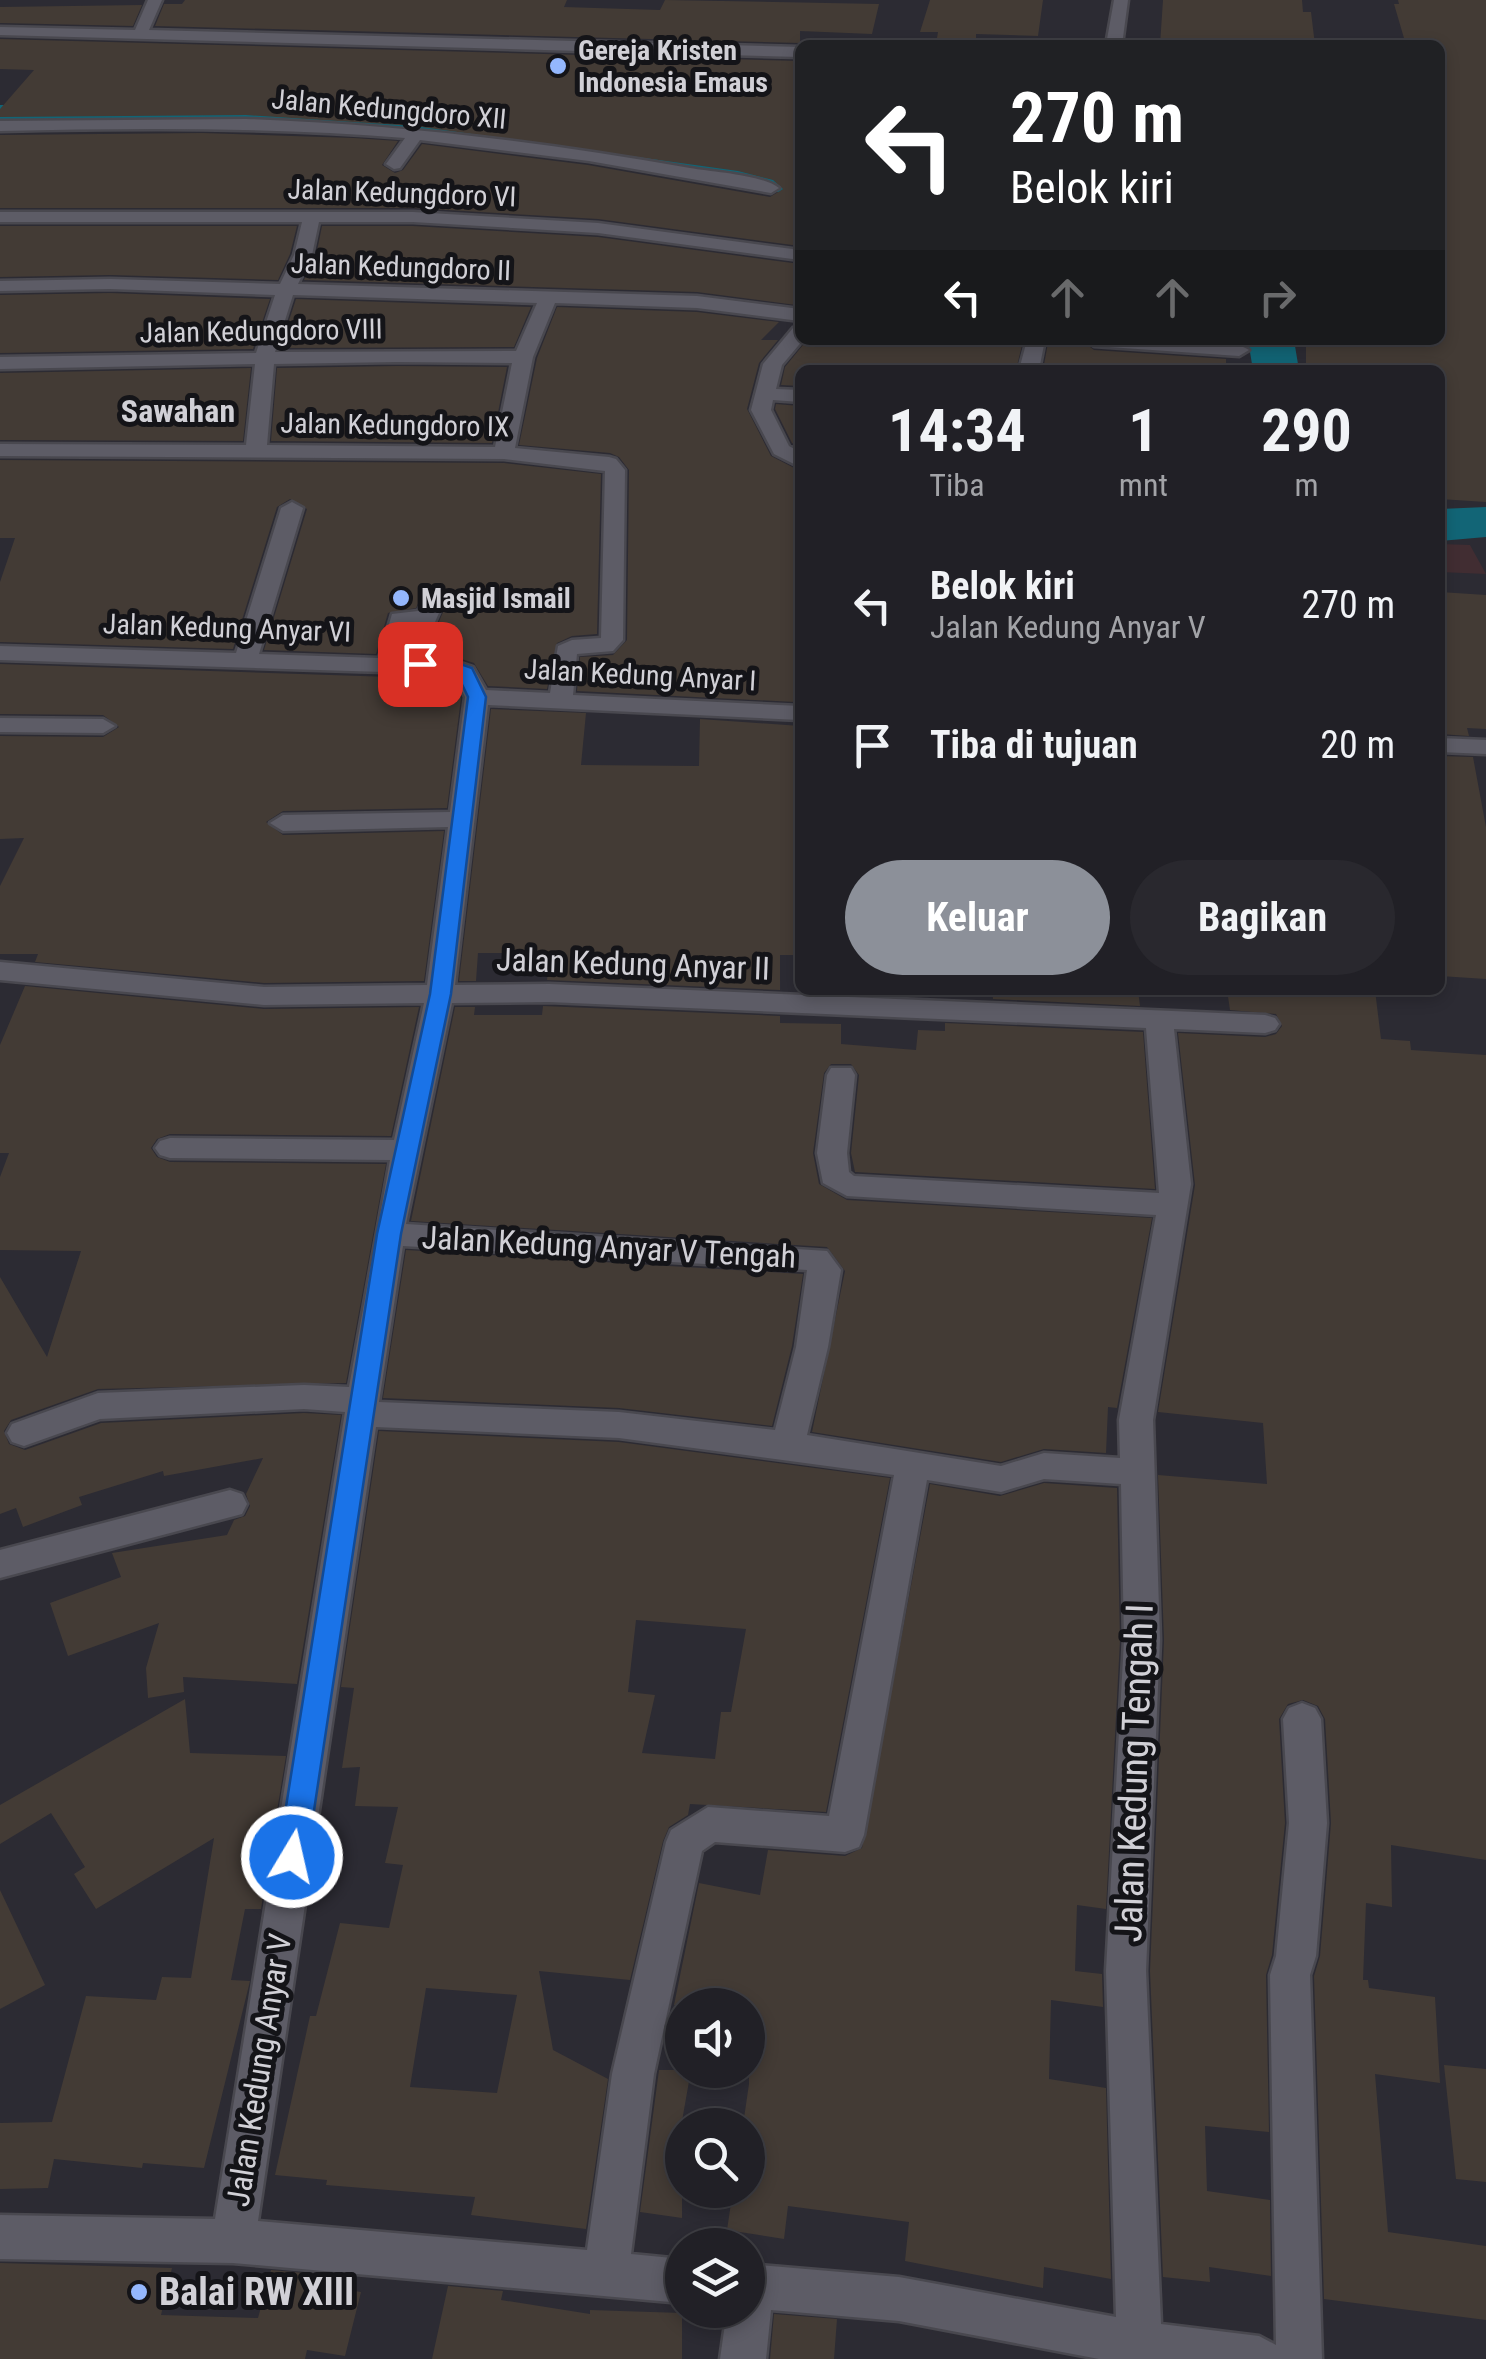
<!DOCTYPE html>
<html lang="id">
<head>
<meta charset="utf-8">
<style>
	:root { --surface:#212026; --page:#29282e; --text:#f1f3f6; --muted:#a2a3a7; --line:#3e3e43; --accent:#8c9099 }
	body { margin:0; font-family:"Roboto Condensed",sans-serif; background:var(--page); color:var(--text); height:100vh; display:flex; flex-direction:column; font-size:38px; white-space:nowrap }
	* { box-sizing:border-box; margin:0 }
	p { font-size:32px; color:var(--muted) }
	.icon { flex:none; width:55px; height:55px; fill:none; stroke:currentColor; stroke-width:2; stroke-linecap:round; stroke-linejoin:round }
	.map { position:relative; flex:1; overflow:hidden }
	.drawer { position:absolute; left:795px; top:365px; width:650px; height:630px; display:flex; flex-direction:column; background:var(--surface); border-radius:15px; box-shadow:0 5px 15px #0003,0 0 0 2px var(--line) }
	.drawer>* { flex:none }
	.top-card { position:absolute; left:795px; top:40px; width:650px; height:305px; border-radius:15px; box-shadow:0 5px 15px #0003,0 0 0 2px var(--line); background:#202124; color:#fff; overflow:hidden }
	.buttons { position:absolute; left:665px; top:1988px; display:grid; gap:20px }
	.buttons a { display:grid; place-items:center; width:100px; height:100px; border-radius:50%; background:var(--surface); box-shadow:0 5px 15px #0003,0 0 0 2px var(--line); font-size:50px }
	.pin { position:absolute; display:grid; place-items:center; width:85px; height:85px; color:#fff; margin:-42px; border-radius:20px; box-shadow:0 5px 15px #0006 }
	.me { position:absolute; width:110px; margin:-55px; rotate:9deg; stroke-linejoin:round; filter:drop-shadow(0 0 8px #0008) }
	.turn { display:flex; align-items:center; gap:35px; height:210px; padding:0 50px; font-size:45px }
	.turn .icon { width:130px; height:130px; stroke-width:2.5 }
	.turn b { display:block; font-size:70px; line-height:85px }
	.lanes { display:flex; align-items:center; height:95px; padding:0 50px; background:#0003; justify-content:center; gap:50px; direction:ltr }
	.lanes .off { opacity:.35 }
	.eta { display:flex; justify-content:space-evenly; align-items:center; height:170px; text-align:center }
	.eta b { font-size:60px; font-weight:700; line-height:70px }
	.primary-button { display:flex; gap:20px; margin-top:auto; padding:20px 50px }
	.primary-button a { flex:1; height:115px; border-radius:60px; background:var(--accent); color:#fff; font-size:40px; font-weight:700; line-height:115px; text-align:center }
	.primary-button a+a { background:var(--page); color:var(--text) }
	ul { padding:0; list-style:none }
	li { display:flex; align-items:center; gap:30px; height:140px; padding:0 50px }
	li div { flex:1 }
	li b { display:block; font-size:38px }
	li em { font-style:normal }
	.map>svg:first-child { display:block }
</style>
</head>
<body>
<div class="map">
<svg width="1486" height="2359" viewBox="0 0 1486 2359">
	<rect width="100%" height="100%" fill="#2c2b33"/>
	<path fill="#412d32" d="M1440,544L1470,545L1486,574L1440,572Z"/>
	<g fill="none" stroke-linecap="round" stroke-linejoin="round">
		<path fill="#126576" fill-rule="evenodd" d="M318,104L599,138L800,172V196L599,162L318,128L0,129V105Z
			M1248,340H1294L1299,370H1253Z
			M1486,507V537L1440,541V509Z"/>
	</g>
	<path fill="#433b35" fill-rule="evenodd" d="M185,0H567L564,7L660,10L665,0L879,4L872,34L800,31V43L155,26L164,4H182Z
		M930,0H1043L1038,36L976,34V39L937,38L938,32H920Z
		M1163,0H1302L1303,12H1311L1315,45H1160Z
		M1398,0H1486V502L1440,499V370H1306V340H1440V45H1406L1394,4H1399Z
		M142,5L133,26L0,23V7Z
		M0,39L800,61V246L598,219L413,208H0V135L202,133L354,138L398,141L382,165L395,173L403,170L422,144L588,165L770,197L783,189L773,180L738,171L414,126L246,115L0,117V109L34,70L0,69Z
		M0,226H297L290,254L278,280L110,275L0,277Z
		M322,226H413L598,237L800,264V301L796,305L697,292L304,280L316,256Z
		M110,293L270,299L253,349L0,353V295Z
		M296,299L531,307L514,347L280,348Z
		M557,307L697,312L779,322L761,340H778L759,363L747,409L771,456L800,471V641L795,702L577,691L580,657L613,655L627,640L629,470L619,457L610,453L519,445L537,358Z
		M807,340H1009L1023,341L1016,370H800V386L781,385L785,367Z
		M1055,340H1081L1094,350L1226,359V370H1043L1048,343Z
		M397,366L507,367L492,443L271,441L277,368Z
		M251,368L243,441L0,440V373Z
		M776,404L800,406V448L792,443L775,409Z
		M0,460L504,463L601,474L597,634L572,636L557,643L547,689L488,686L474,663L452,656L406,654L413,628L438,624L449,598L434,586L424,590L416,608L388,613L376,654L264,650L307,509L290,499L277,507L233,649L0,642V582L15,538H0Z
		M1440,592L1486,595V729L1467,728L1469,736L1440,734Z
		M0,664L452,679L461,698L447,808L283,811L266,822L283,835L444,831L424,981L264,983L35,962L38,954H0V886L24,838L0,839V736L103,737L119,727L103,715L0,714Z
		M491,709L586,713L581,765L699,766L700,719L800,726V859L794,897L793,955H780V990L547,980L550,953H478L476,981H459Z
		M1440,756L1473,757L1486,827V979L1440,976Z
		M25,986L264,1009L419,1007L391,1136L170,1134L157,1139L151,1148L157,1157L170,1162L386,1164L346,1383L98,1389L11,1420L4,1431L9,1444L25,1450L101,1423L304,1413L341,1415L297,1684L183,1677L184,1692L148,1698L146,1668L159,1623L68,1656L50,1603L121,1577L112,1553L227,1535L234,1520L245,1516L250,1506L246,1494L263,1458L164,1476L163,1471L79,1497L82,1505L23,1527L16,1508L0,1514V1277L47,1357L81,1251L0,1250V1177L9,1153H0V1045Z
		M992,990H1138L1140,1006L993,999Z
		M1227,990H1375L1381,1039L1410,1041L1411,1050L1486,1055V1860L1391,1845L1392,1907L1366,1903L1363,1980H1368L1369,1988L1435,1997L1440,2083L1375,2074L1388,2232L1486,2246V2320L1324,2299L1314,1976L1320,1956L1331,1823L1325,1719L1318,1706L1303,1700L1288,1704L1279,1719L1285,1823L1272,1955L1266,1975L1269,2132L1205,2126L1207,2191L1270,2200L1271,2276L1209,2267L1210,2282L1163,2277L1150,1971L1164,1640L1158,1475L1267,1484L1263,1423L1158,1412L1195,1185L1178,1033L1265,1037L1276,1034L1282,1026L1276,1014L1230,1010Z
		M543,1006L780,1016V1023L841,1024V1044L916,1050L918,1030L945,1031V1023L1143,1032L1155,1189L855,1172L851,1153L859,1075L851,1064H831L824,1073L813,1153L819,1184L847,1200L1152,1218L1117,1408L1108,1407L1106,1453L1044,1449L1001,1462L812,1432L845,1271L827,1247L411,1221L455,1007H475L474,1015H542Z
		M406,1250L803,1274L792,1346L772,1426L619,1408L383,1398Z
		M379,1431L619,1442L890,1478L826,1812L690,1804L688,1815L669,1827L663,1841L630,1980L539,1971L553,2050L608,2079L586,2229L471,2215L475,2197L326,2185L327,2180L275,2175L310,2016H316L340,1923L389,1928L403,1865L385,1863L398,1807L355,1806L360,1767L342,1768L354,1688L341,1687ZM636,1620L746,1629L731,1712H721L715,1759L642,1753L655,1695L628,1692ZM426,1988L517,1995L497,2093L410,2087Z
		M1044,1483L1117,1488L1120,1640L1106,1909L1077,1905L1075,1971L1102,1974L1103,2007L1051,2000L1049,2079L1106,2088L1111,2279L1044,2267L1043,2288L905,2261L909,2222L788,2206L784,2239L727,2230L733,2190H748V2125H743L749,2084L748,2005H674L699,1883L760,1895L768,1850L845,1856L862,1848L930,1484L1000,1496Z
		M185,1699L190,1753L286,1756L261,1909H245L231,1980L250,1981L204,2168L143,2163L142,2168L54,2159L48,2188L0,2189V2123L52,2122L86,1996L156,2000L162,1977L191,1978L214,1838L96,1909L74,1874L85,1867L51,1813L0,1844V1805Z
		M0,1890L45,1985L0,2009Z
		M1444,2065L1486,2069V2182L1456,2179Z
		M659,2070H691L682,2121V2218L640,2212Z
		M0,2263L172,2268L161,2315L258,2318L271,2270L326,2275L324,2286L361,2292L345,2356L307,2350L305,2359H0Z
		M448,2286L503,2291L501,2300L590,2314V2310L682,2313V2359H432Z
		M774,2314L837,2319L834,2359H770Z"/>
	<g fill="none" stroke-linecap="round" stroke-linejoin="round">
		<defs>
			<path id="minor" d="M148,0H162L149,30L800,47V57L0,35V27L135,30Z
				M1114,0H1128L1122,45H1106Z
				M246,119C395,124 543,142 690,168C713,172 763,175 779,188L771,193L589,161L420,140L400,168L394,169L386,164L405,138C270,127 135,128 0,131V121Z
				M0,212H413L598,223L800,250V260L598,233L413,222H319L312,255L298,284L697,296L800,309V321L697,308L555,303L533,357L515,448L609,457L616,459L625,470L623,640L613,651L577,654L573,695L800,706V720L488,705L455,985L549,984L1265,1015L1275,1018L1279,1024L1275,1030L1265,1033L1174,1029L1191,1184L1153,1420L1160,1640L1146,1971L1161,2324L1259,2336L1276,2345L1270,1975L1276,1956L1289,1823L1283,1719L1289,1708L1302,1703L1315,1708L1321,1719L1327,1823L1316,1956L1310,1975L1322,2359H1099L899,2321L771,2310L766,2359H720L727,2310H748V2264L899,2277L1116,2317L1106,1971L1124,1640L1121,1484L1044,1479L1001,1492L927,1480L864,1835L859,1847L845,1852L715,1842L702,1851L654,2074L631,2254L682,2259V2303L233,2263L0,2259V2215L215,2219L345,1412L304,1409L100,1419L24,1446L12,1442L7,1433L12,1424L98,1393L304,1385L349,1387L390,1160L170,1158L160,1155L155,1148L160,1141L170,1138L394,1140L424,1003L264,1005L0,980V962L264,987L427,985L448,827L283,831L270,823L283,815L450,812L465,697L455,676L449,674L0,660V646L236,653L281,508L292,502L303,508L259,654L379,658L392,614L418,611L427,592L435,590L446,597L435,622L410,625L401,658L452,660L473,667L486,690L550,693L558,646L572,640L601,638L605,471L504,459L0,456V444L246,445L255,364L0,369V357L256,353L275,295L110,289L0,291V281L110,279L280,284L294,255L302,222H0ZM293,295L537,303L516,351L275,352ZM397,362L512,363L495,447L267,445L274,364ZM549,1002L1146,1028L1159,1193L854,1176L849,1172L847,1153L855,1075L851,1068H831L827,1075L817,1153L823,1183L847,1196L1156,1215L1119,1420L1120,1458L1044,1453L1001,1466L807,1435L828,1347L841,1270L827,1251L406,1224L452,1003ZM403,1246L807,1270L796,1347L775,1430L619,1412L379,1402ZM376,1427L619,1438L894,1475L829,1816L708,1807L671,1830L666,1842L612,2074L587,2250L258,2221Z
				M800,326V340H803L782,365L776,389L800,390V402L773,400L771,410L789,446L800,452V467L774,454L751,410L763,364L793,328Z
				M1027,340H1045L1039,370H1019Z
				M1085,340C1115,340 1230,335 1249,350L1239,356L1094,346Z
				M0,718L103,719L115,726L103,733L0,732Z
				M1440,738L1486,740V754L1440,752Z
				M230,1490L242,1494L247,1504L242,1514L0,1578V1550Z"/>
		</defs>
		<use href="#minor" stroke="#49484f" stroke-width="5"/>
		<use href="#minor" fill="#5d5c66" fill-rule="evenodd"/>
	</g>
	<path fill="#1a73e8" stroke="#114b97" stroke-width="2.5" d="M420,659L452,661L472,668L486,697L451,994L401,1234L307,1857L303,1866L292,1870L282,1866L278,1857L377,1234L430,994L468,697L458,676L414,668L411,664Z"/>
	<g fill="#94b7fd" stroke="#141418" stroke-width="4">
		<circle cx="558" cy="66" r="10"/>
		<circle cx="401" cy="598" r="10"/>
		<circle cx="139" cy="2292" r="10"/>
	</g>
	<g text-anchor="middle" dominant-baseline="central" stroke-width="10" stroke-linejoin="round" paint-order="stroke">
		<g font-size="28" font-weight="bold" fill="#d1d0d6" stroke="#141418" text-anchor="start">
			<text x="578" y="50">Gereja Kristen<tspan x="578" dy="32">Indonesia Emaus</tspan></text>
			<text x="421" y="598">Masjid Ismail</text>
		</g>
		<g font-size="28" fill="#d1d0d6" stroke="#141418">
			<text transform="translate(389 109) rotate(5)">Jalan Kedungdoro XII</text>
			<text transform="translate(402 193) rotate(2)">Jalan Kedungdoro VI</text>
			<text transform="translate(401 267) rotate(2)">Jalan Kedungdoro II</text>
			<text transform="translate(261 331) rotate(-1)">Jalan Kedungdoro VIII</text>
			<text transform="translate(395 425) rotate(1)">Jalan Kedungdoro IX</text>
			<text transform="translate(227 628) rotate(2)">Jalan Kedung Anyar VI</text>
			<text transform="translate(640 675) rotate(3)">Jalan Kedung Anyar I</text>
		</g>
		<g font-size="32" font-weight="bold" fill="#d1d0d6" stroke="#141418">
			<text x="178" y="411">Sawahan</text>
		</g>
		<g font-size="32" fill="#d1d0d6" stroke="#141418">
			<text transform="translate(633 964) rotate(2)">Jalan Kedung Anyar II</text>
			<text transform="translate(609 1247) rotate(3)">Jalan Kedung Anyar V Tengah</text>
			<text transform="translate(259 2070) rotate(-81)">Jalan Kedung Anyar V</text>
		</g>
		<g font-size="38" fill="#d1d0d6" stroke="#141418">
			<text transform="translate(1134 1773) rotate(-88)">Jalan Kedung Tengah I</text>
		</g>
		<g font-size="38" font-weight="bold" fill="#d1d0d6" stroke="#141418" text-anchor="start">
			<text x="159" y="2292">Balai RW XIII</text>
		</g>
	</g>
</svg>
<div class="buttons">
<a><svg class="icon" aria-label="sound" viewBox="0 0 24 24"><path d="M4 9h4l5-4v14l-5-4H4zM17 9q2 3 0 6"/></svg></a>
<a><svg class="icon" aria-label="search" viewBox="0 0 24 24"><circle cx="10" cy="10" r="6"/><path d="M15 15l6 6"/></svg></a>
<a><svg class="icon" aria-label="layers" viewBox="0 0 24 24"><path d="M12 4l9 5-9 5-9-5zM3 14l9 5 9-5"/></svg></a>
</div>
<div class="pin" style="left:420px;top:664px;background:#d93025"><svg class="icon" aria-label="arrive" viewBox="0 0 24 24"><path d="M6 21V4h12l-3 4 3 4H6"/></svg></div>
<svg class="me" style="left:292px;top:1857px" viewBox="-20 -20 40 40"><circle r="17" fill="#1a73e8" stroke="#fff" stroke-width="3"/><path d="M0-11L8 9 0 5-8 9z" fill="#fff"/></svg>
<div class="top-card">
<div class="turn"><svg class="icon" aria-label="left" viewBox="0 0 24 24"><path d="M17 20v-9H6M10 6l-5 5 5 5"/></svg><div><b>270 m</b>Belok kiri</div></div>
<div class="lanes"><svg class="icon" aria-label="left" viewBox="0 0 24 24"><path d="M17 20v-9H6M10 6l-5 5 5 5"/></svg><svg class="icon off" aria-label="ahead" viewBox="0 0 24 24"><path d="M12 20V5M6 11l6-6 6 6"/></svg><svg class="icon off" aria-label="ahead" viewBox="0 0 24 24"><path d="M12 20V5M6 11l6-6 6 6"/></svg><svg class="icon off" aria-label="right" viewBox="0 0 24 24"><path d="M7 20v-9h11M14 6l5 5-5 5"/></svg></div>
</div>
<section class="drawer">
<div class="eta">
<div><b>14:34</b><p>Tiba</p></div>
<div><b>1</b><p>mnt</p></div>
<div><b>290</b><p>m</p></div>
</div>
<ul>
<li><svg class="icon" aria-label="left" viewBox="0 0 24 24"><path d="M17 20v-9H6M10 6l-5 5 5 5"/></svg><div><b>Belok kiri</b><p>Jalan Kedung Anyar V</p></div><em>270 m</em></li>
<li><svg class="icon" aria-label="arrive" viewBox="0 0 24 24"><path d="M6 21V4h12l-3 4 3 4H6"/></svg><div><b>Tiba di tujuan</b></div><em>20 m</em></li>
</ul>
<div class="primary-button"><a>Keluar</a><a>Bagikan</a></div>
</section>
</div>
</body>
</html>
